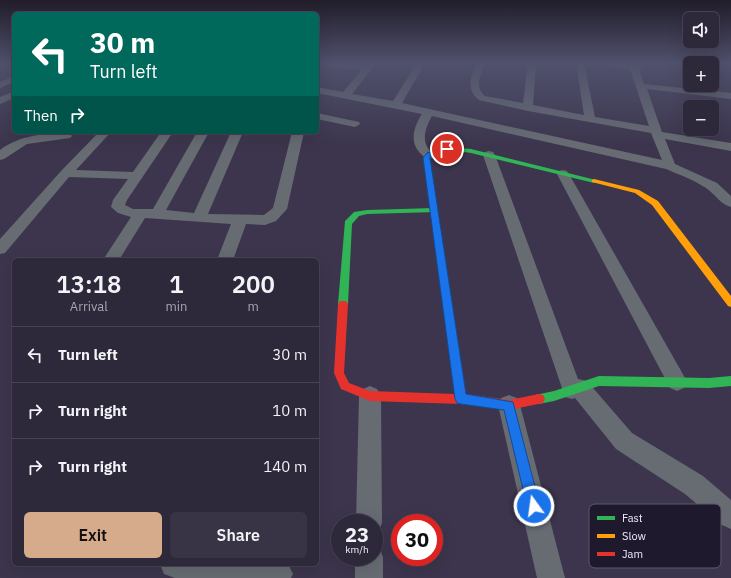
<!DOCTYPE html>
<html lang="en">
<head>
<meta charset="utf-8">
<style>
	:root { --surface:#2d283a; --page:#393445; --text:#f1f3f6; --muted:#a7a6af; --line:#484454; --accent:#d6ab8b }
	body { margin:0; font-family:"IBM Plex Sans",sans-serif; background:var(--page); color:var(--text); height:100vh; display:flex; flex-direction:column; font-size:15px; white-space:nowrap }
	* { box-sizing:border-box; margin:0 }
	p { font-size:13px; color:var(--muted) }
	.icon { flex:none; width:22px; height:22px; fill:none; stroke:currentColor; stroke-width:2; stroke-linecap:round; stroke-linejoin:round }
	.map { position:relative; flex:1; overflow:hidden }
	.drawer { position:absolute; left:12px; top:258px; width:307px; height:308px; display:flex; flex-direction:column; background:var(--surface); border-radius:6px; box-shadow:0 4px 16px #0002,0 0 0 1px var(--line) }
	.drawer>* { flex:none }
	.top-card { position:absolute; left:12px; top:12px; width:307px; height:122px; border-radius:6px; box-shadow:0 4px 16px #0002,0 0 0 1px var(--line); background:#00695c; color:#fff; overflow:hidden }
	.tools { position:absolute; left:683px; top:12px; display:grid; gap:8px }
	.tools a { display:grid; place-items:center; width:36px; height:36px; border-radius:6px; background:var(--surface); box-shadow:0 4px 16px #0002,0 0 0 1px var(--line); font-size:20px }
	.speed { position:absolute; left:331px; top:514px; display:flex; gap:8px; font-size:20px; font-weight:700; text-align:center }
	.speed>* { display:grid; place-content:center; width:52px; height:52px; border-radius:50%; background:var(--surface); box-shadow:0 4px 16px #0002,0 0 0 1px var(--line); line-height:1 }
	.speed small { font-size:10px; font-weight:400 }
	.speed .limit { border:6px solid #d22; background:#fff; color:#111 }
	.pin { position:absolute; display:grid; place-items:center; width:34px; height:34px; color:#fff; margin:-17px; border:2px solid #fff; border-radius:50%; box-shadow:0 1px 4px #0007 }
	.me { position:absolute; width:44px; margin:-22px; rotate:346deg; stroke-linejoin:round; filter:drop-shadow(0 0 3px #0008) }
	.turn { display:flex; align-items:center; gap:14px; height:84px; padding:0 12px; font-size:18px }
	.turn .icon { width:52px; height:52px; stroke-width:2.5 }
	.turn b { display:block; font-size:28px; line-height:34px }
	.then { display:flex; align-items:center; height:38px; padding:0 12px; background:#0003; gap:8px; font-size:15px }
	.eta { display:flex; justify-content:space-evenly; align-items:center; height:68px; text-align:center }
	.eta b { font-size:24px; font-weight:600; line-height:28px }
	.action { display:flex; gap:8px; margin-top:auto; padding:8px 12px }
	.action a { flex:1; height:46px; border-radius:6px; background:var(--accent); color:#111; font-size:16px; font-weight:600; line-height:46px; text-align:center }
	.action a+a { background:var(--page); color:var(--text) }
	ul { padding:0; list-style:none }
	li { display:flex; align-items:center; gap:12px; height:56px; padding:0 12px; border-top:1px solid var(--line) }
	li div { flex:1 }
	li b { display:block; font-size:15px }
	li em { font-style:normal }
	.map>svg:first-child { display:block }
</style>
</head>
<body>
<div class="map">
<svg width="731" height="578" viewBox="0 0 731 578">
	<rect width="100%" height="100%" fill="#3c354d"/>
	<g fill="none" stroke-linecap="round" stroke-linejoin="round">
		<path fill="#676c73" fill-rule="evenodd" d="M321,63H347L366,65L368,63H376L352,94L393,101L417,63H425L402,103L662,160L651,133L528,111L479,100C465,89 471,77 477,63H485C481,74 474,87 485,96L523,103L528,63H536L533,105L584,115L576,63H584L595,117L649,126L630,69L604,66L600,63L635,64V63H643V68L639,69L644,84L731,93V99L647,89L662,132L731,143V151L665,139L675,164L717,183L731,196V207C721,205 715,194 706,188C694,180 680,175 666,169L432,116C427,125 421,138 428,148C430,151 433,152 435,155L433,158C428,159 425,158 422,155C408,143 414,126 422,114L317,93V87L343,92L362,70L325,66Z
			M14,76V82L0,88V82Z
			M14,91V98L0,104V97Z
			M317,113L359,122L360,124L355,127L317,119Z
			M99,132H111L76,170L133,172L161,132H173L127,200L125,205L133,209H153L197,132H209L166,210L194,213L231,132H243L208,214L264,215L273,208L292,132H304L287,209L276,221L265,225L246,224L233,260H217L231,224L145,218L119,260H103L131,217L118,213L111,207L113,200L128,179L69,177L5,253L0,254V239L62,170Z
			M66,133L70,134L72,136L70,138L27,144L4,159L0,160V150C20,135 42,134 66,133Z
			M489,151L493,152L495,155L578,379L587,381L632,433L703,476L731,500V529L722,525L685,494L616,449L575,398L572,399L565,397L483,155L485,152Z
			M563,170L567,171L569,174L684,376L687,382L684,388L677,391L670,388L557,174L559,171Z
			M370,386L377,389L381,396L382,523L378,532L374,534V523H356L359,396L363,389Z
			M509,395L517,398L520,405L565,578H537L498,405L501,398Z
			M374,546L379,547L383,557V578H355V557H374Z
			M160,564H288L293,574L291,578H175L164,574Z"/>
		<path fill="#30b455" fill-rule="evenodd" d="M447,147L471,149L596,180L597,181L594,183L471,153C456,151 442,148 429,159L431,169L428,171L426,170L424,157L434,150Z
			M434,208H437V212L367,214L359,216L352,224L348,304L346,307H340L338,304L345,221L354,212L367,210Z
			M599,376L709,378L731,376V386L709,388L599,386L554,401L539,404L535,403L533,399L535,395L554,391Z"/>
		<path fill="#ff9f0a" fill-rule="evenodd" d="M594,179L639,190L658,201L731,296V307L728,306L652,205L635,193L592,182V180Z"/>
		<path fill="#e5322d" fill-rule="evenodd" d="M428,167L431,169L466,394L509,400L539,394L543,395L545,399L543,403L509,410L461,404L370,401L341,389L334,373L338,304L340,301H346L348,304L344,373L349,383L370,391L455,394L425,169Z"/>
	</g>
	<linearGradient id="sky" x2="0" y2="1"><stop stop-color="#211d2a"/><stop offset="0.44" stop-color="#50516d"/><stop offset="1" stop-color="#50516d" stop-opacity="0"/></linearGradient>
	<rect width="731" height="144" fill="url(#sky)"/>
	<path fill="#1a73e8" stroke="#114b97" d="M447,147L449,148V150L431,156L430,158L466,394L513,402L540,506L538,511L534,513L529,511L527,506L504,410L461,404L457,403L455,399L423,158L427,153Z"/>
	<rect x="589" y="504" width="132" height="64" rx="6" fill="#1e192c" stroke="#5d596b" stroke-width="1"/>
	<rect x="597" y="516" width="18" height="4" fill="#30b455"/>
	<rect x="597" y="534" width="18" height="4" fill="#ff9f0a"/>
	<rect x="597" y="552" width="18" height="4" fill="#e5322d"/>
	<g font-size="11" fill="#f1edfd">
		<text x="622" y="522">Fast</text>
		<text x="622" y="540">Slow</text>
		<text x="622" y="558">Jam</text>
	</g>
</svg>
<div class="tools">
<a><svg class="icon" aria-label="sound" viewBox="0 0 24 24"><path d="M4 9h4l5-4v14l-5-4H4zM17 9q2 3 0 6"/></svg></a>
<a>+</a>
<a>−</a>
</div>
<div class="speed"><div>23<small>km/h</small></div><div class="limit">30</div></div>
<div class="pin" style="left:447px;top:149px;background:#d93025"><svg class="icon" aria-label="arrive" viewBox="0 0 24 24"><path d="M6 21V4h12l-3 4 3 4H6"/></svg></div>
<svg class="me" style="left:534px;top:506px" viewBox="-20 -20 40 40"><circle r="17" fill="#1a73e8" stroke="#fff" stroke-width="3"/><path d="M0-11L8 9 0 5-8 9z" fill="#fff"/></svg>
<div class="top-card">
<div class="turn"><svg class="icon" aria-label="left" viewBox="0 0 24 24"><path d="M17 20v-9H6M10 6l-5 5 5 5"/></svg><div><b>30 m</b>Turn left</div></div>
<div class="then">Then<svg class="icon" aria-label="right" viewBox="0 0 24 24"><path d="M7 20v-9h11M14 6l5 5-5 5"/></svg></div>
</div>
<section class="drawer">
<div class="eta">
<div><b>13:18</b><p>Arrival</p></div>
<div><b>1</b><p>min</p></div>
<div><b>200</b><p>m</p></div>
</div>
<ul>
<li><svg class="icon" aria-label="left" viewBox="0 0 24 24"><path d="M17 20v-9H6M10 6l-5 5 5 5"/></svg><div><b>Turn left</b></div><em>30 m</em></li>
<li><svg class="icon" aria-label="right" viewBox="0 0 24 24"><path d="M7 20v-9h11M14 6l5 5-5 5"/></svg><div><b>Turn right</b></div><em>10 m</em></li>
<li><svg class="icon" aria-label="right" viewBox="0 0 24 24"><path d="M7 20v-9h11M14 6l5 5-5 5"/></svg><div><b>Turn right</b></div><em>140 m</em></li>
</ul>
<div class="action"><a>Exit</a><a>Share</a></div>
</section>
</div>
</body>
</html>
